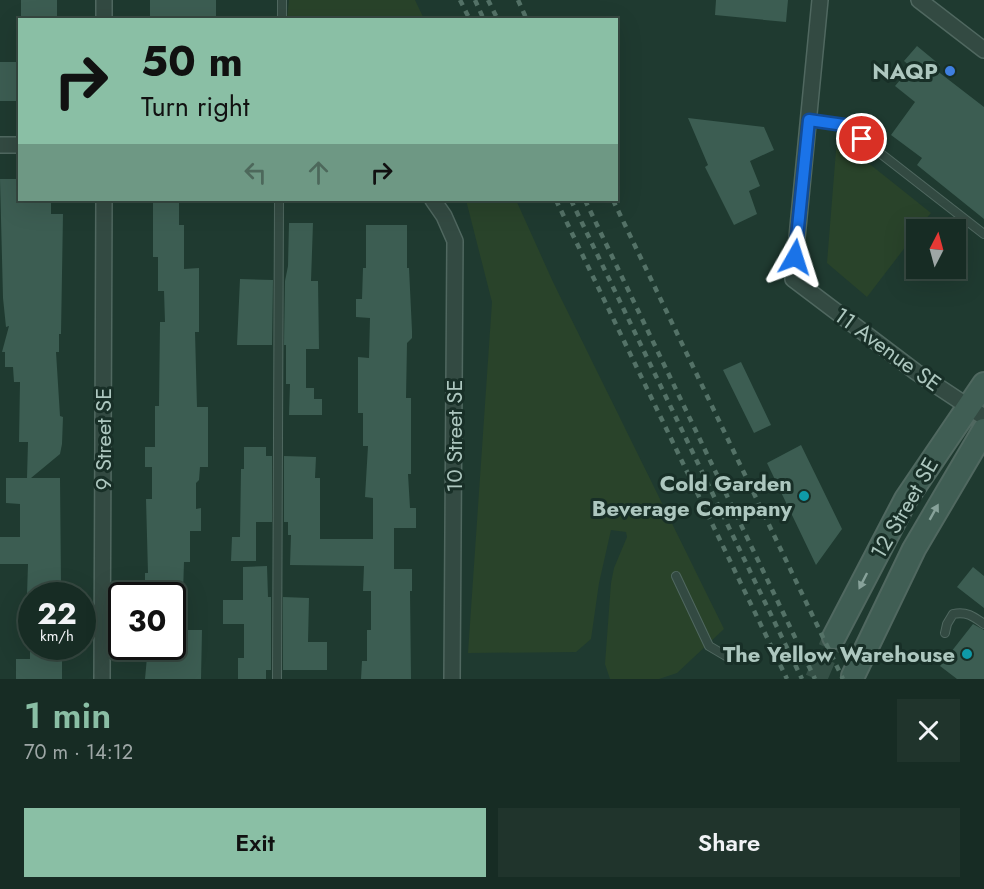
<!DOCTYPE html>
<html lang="en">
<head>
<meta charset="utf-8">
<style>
	:root { --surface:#172c24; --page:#20342c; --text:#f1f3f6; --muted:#9ea7a6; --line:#364841; --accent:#8abfa5 }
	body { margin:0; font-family:Jost,sans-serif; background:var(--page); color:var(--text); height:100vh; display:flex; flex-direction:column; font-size:22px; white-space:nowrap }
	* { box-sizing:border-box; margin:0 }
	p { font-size:20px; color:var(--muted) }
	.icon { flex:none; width:33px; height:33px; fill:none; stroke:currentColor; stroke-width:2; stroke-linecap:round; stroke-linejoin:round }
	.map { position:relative; height:679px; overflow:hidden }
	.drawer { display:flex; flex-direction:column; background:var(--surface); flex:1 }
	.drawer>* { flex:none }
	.banner { position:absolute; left:18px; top:18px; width:600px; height:183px; border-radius:0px; box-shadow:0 6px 24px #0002,0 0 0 2px var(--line); background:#8abfa5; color:#111; overflow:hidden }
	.needle { width:39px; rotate:6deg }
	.fabs { position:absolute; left:906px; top:219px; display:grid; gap:12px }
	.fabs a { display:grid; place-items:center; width:60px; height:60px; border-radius:0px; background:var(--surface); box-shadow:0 6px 24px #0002,0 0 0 2px var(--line); font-size:30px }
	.speed { position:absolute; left:18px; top:582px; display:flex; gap:12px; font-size:30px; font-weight:700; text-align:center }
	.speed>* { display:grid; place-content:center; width:78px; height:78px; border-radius:50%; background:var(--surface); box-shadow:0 6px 24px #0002,0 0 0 2px var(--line); line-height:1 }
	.speed small { font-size:15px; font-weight:400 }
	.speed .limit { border:3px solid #111; border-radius:9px; background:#fff; color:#111 }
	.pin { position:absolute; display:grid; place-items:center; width:51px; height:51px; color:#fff; margin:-26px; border:3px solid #fff; border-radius:50%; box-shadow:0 2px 6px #0007 }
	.me { position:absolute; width:66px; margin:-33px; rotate:6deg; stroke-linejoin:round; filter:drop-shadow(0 0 4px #0008) }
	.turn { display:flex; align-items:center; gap:21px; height:126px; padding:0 24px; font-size:27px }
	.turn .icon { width:78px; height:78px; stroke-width:2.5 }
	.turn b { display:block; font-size:42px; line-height:51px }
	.lanes { display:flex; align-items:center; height:57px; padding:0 24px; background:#0003; justify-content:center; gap:30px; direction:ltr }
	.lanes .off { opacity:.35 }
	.round { display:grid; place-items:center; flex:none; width:63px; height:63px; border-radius:0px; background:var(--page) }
	.headline { display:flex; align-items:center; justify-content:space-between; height:102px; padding:0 24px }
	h1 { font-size:36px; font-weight:600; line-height:45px; color:var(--accent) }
	.primary-button { display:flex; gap:12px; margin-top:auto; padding:12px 24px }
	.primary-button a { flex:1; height:69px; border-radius:0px; background:var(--accent); color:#111; font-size:24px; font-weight:600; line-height:69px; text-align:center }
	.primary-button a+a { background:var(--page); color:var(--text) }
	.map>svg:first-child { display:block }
</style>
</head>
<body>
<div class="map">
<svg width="984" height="679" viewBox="0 0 984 679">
	<rect width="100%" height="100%" fill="#1f3a30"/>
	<path fill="#29432a" d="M289,0H415L424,19H287Z
		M837,138L931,213L916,230V233L867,297L827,263Z
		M466,200H516L553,282L724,629L677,673L659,679H610L605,664L611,583L614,568L627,537L626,532L611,530L599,583L591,639L576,652L468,653L492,302Z"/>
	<path fill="#3c5d52" d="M21,0H57V16H21Z
		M150,0H216V20H150Z
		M716,0H788L786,22L715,15Z
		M917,46L940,65L936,70L984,107V219L917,165L922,158L891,135L915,102L895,86L911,67L904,61Z
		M0,62H20V101H0Z
		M688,118L764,127L774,150L750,161L760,186L749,191L757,214L734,225L705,167L708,165Z
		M0,179H20V200H51V214H63L61,334H59V352H56L60,416L63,417L62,444L60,454L31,478H60L61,584L52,596L27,595L28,564H0V537H20V504L6,503V478H27L28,442H19L20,382H14L13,367H5V352H2L9,326L6,327L3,298Z
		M153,200H179V225H184V269L199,268V332H195L197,407H208V467H200L199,480L196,483V509L201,508V531H190V562H184L183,593H145V573H148L146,499H152V467H145V447H155V406H159L160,322H165L164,291H158V257H153Z
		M289,223H313L311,281H318L319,349H306V388H314V399H322V415H289L290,384H286V345H284L285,281L288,266Z
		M366,225H407V268H409L412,331V338L407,343L406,398H411V474H408L410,508H416V528H394V569H412V591H410L411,679H361L362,661H367V630H371V591H363L364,566L290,565L291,535H288V522H284V456L316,457L315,478H320V539H373V498L365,497L368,446H363V413H358V357L369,358L370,318L356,317V299H362L363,268H366Z
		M240,279L273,280L272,345H237Z
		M741,362L771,425L754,433L723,370Z
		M801,445L842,529L816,565L767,463Z
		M244,447H266V456H272V522H256V561H231L232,537H240L241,469H244Z
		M267,566L268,597H271V670H266V679H238V658H244V624H223V600H243V567Z
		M973,567L984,576V608L957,587Z
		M172,597H188V630H202L201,679H145L148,646H172Z
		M283,597L309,598L308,642H327V670H283Z
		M973,624L984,630V679H957L940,666Z
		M30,646H62V679H16V659H30Z"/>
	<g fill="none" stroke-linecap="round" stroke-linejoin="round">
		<path stroke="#344f45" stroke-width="22" stroke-dasharray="22 11" stroke-linecap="butt" d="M816,679L834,637"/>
		<defs>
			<path id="lane" d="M282,20V0
				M809,121L844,125L984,234
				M676,576L709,646L731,659
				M945,633L947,624L953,614C966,611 973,616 984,624
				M277,679L279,200"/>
			<path id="street" d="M820,0L793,279L916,372L984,417
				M919,0L984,50
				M104,20V0
				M0,145H20
				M433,200L444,216L455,241L452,679
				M102,679L104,200"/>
			<path id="secondary" d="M834,637L906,499L984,384
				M853,676L914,549L984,430"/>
		</defs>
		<use href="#lane" stroke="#506860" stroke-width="10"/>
		<use href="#street" stroke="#506860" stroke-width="18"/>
		<use href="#secondary" stroke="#506860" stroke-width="26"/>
		<use href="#lane" stroke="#334a42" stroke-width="8"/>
		<use href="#street" stroke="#334a42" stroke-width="15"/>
		<use href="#secondary" stroke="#405e54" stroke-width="22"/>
		<path stroke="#547267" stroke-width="4.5" stroke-dasharray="6 6" stroke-linecap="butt" d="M460,0L470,20
			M475,0L484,20
			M488,0L498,20
			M518,0L527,20
			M556,200L787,679
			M571,200L802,679
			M585,200L815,679
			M613,200L843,679"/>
	</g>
	<defs><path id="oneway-solid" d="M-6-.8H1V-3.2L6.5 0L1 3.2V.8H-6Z" transform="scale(1.5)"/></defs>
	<g fill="#87a29a">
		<use href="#oneway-solid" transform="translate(934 512) rotate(-61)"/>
		<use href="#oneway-solid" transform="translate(863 581) rotate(117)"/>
	</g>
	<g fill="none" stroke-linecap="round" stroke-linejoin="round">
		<defs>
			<path id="route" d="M795,257L809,120L844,125L862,139"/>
		</defs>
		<use href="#route" stroke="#114b97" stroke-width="15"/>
		<use href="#route" stroke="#1a73e8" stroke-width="10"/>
	</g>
	<circle fill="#3f7fe0" stroke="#182f27" stroke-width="2" cx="950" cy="71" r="6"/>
	<g fill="#0f9aa8" stroke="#182f27" stroke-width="2">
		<circle cx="804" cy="496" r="6"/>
		<circle cx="967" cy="654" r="6"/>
	</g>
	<g text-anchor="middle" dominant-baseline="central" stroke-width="6" stroke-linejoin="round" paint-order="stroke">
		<g font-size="22" font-weight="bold" fill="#adc7bf" stroke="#182f27" text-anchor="end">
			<text x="938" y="71">NAQP</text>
			<text x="792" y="483">Cold Garden<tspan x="792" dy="25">Beverage Company</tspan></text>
			<text x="955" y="654">The Yellow Warehouse</text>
		</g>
		<g font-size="22" fill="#adc7bf" stroke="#182f27">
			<text transform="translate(888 349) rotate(36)">11 Avenue SE</text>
			<text transform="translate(454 436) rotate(-90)">10 Street SE</text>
			<text transform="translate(103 439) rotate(-90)">9 Street SE</text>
			<text transform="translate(904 508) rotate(-60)">12 Street SE</text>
		</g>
	</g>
</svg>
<div class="fabs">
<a><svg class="needle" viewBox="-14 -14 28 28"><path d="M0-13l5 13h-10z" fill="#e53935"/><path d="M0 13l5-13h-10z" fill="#9ea7a6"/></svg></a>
</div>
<div class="speed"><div>22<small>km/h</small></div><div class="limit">30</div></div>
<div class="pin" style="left:862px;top:139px;background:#d93025"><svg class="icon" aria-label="arrive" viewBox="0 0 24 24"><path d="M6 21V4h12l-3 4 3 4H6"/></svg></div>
<svg class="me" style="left:795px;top:257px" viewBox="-20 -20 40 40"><path d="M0-17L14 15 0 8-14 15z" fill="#1a73e8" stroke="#fff" stroke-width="4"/></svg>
<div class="banner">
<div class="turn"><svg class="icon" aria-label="right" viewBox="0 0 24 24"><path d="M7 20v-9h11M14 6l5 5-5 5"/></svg><div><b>50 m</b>Turn right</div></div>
<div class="lanes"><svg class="icon off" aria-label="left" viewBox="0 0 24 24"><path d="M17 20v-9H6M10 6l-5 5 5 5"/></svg><svg class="icon off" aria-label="ahead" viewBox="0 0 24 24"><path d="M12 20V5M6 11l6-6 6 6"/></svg><svg class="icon" aria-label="right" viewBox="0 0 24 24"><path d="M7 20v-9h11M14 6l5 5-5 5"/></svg></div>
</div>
</div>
<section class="drawer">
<div class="headline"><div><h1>1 min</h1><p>70 m · 14:12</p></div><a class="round"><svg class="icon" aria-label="close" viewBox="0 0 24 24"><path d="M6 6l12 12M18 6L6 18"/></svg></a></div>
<div class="primary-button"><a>Exit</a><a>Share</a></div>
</section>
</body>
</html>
